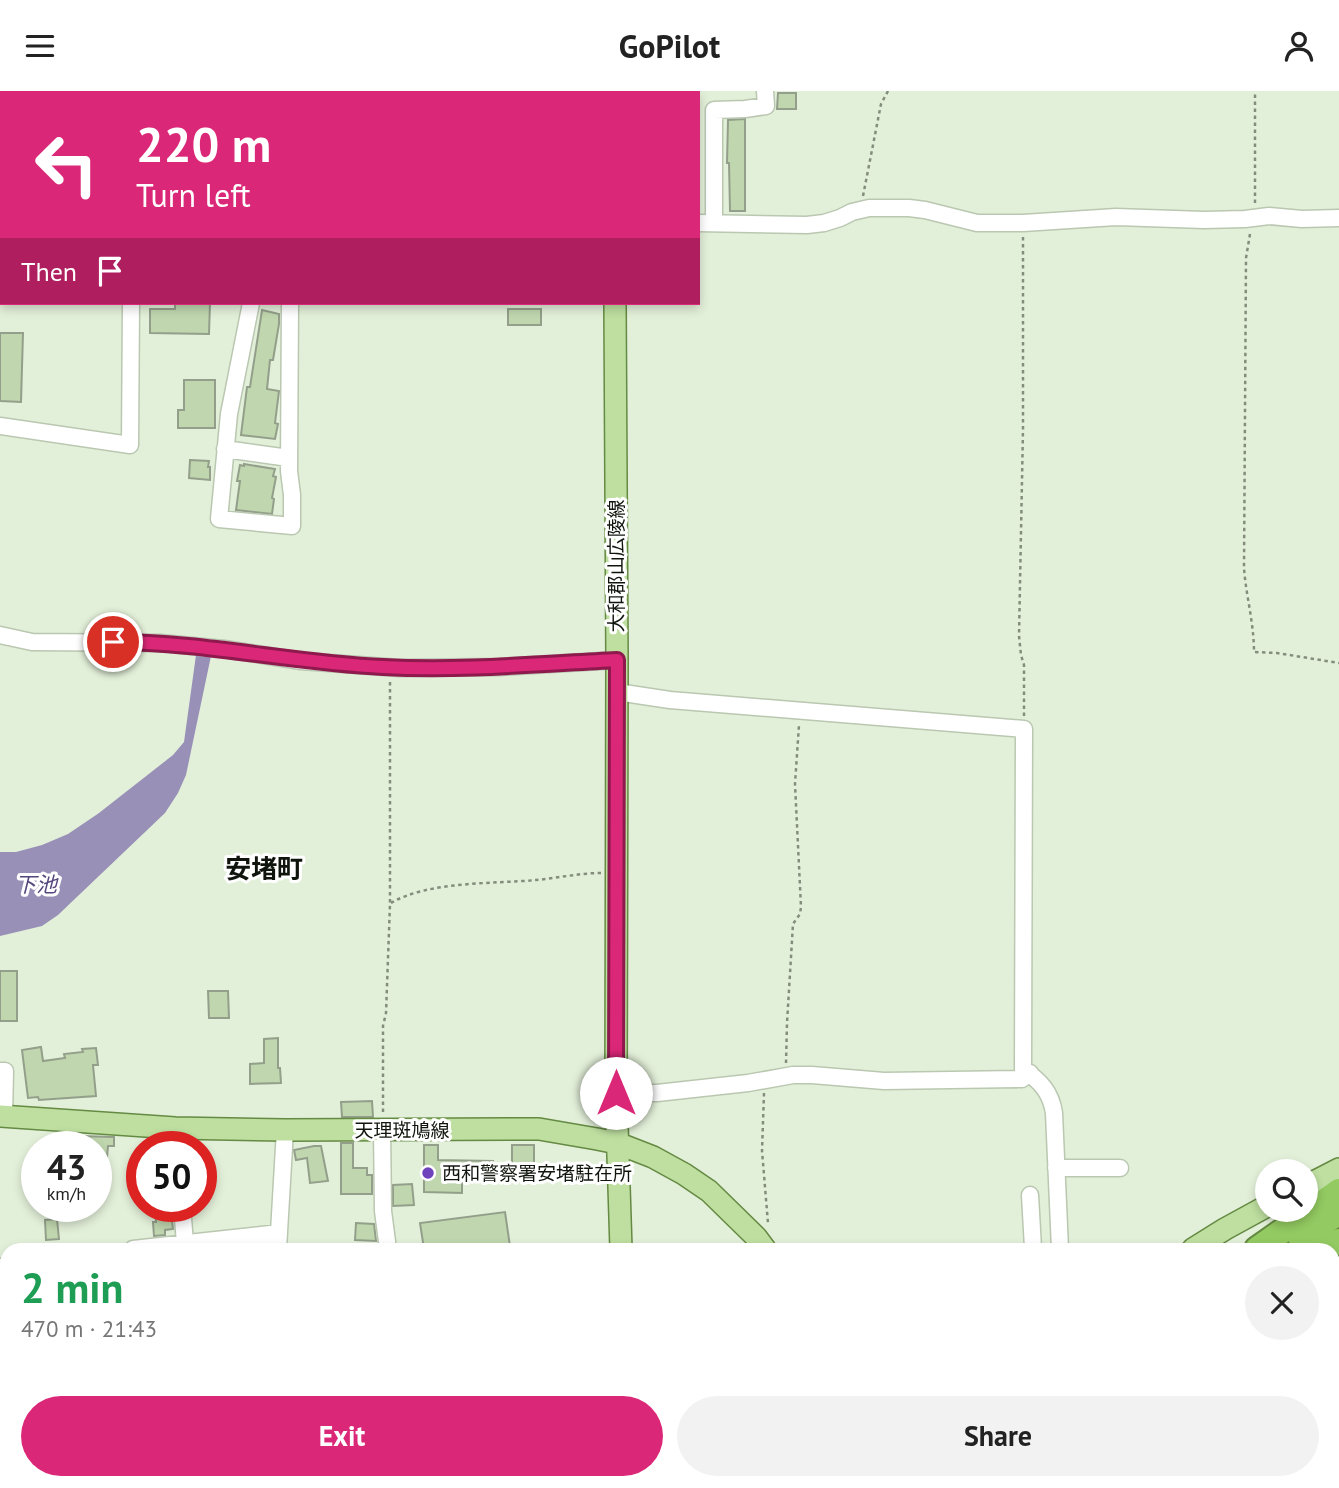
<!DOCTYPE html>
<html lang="en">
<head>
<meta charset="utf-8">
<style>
	:root { --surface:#fff; --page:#f2f2f2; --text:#222; --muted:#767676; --accent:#db2777 }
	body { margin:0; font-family:"PT Sans","Noto Sans JP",sans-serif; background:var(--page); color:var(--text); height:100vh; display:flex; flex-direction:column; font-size:26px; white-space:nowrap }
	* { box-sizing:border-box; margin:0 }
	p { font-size:23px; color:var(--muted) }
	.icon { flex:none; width:38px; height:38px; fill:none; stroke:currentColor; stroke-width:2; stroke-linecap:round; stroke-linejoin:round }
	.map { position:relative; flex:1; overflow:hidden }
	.panel { position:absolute; left:0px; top:1152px; width:1340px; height:247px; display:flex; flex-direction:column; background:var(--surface); border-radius:21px 21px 0 0; box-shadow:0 4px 10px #0003 }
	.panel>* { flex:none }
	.top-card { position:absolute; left:0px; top:0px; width:700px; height:214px; box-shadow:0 4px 10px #0003; background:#db2777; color:#fff; overflow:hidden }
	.buttons { position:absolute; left:1255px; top:1068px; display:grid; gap:14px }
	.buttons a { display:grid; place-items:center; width:63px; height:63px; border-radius:50%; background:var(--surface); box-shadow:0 4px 10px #0003; font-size:35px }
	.speed { position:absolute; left:21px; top:1040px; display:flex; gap:14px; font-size:35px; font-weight:700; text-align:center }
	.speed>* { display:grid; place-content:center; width:91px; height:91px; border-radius:50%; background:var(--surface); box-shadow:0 4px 10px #0003; line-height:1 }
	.speed small { font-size:18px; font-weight:400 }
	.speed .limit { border:10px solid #d22; background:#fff; color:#111 }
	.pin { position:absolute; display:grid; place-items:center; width:60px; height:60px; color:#fff; margin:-30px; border:4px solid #fff; border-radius:50%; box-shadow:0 2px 7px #0007 }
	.me { position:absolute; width:77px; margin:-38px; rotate:0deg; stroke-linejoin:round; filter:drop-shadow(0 0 5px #0008) }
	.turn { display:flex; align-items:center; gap:24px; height:147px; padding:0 21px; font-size:32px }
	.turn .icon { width:91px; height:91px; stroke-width:2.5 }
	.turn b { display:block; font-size:49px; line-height:60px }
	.then { display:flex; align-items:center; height:66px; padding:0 21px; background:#0003; gap:14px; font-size:26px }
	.round { display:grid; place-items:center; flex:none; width:74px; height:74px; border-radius:37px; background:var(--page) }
	.overview { display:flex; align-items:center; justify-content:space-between; height:119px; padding:0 21px }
	h1 { font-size:42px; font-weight:800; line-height:52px; color:#1e9e55 }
	.primary-button { display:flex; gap:14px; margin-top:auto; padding:14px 21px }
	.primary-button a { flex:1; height:80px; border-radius:42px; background:var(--accent); color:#fff; font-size:28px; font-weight:800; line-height:80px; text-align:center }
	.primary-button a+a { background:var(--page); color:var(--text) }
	header { display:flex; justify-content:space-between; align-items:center; height:91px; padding:0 21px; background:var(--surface); font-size:32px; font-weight:800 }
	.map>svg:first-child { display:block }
</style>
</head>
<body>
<header><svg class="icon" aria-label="menu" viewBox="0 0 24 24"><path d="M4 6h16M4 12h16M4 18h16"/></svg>GoPilot<svg class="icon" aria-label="person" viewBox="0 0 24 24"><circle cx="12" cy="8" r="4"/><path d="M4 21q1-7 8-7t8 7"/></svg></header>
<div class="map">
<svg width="1339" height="1397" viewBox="0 0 1339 1397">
	<rect width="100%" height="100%" fill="#e3f0d9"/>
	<path fill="#9990b8" d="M196,564L211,565L186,684L178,702L165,722L58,824L42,835L0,845V761H16L42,754L68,743L99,722L173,664L184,651Z"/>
	<path fill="#bfd6ae" stroke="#939f8a" stroke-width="2" d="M778,2H796V18H777Z
		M745,28V120H730L729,72H727L728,29Z
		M175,212H210L209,243L150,242V218H175Z
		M508,218H541V234H508Z
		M262,219L279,223V233L273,269H270L267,298L279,300L275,332L278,333L275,348L241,344L247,296H250Z
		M0,242H23L21,311L0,310Z
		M184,289H215V337H178V319H184Z
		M190,369L209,370L208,376H210V389L189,387Z
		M244,373L275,378L273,385L276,386L272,407L274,408L272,423L236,419L240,390H237L240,374L244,375Z
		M0,880H17V930H0Z
		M208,900H228L229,927H209Z
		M278,947V977H280L281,992L250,993V973L264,972V948Z
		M41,956L43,970L65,967L64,963L83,961L82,958L96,957L98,974H93L96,1005L39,1009L38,1006L28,1007L22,959Z
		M372,1010L373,1026H342L341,1011Z
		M78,1045L114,1046V1055H108L107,1066H96V1055H77Z
		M341,1052H353V1077H367V1084H372V1103H341Z
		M424,1054H438V1069L493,1070V1088H462V1102L424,1101Z
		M512,1054H534V1074H512Z
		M314,1055H321L328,1090L310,1092L307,1067L296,1069L294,1059Z
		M412,1093L414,1114L393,1115V1094Z
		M155,1115H170L173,1138L165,1139V1144L154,1145L153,1131H156Z
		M505,1121L510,1155L483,1158H424L420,1132Z
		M57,1128L59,1148L46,1149L45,1129Z
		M356,1132L374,1133L376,1150L355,1149Z"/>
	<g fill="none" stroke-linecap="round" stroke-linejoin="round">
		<defs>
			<path id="minor" d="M150,0V2
				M252,0V2
				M406,0V2
				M0,116H2
				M698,132L807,134L824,132L840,127L852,121L869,117H909L925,119L977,132H1023L1116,126L1204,129L1245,128L1269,125L1302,128L1339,127
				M714,132V19L745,18L766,15L765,0
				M251,212L229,323L219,428L292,435V404L289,380L290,212
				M0,335L130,354L131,212
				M225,358L289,367
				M0,544L32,551L160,552L224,558L301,570L400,577L499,576L617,569
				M617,601L670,609L1024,638L1023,978C1040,990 1051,1001 1054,1022L1060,1158
				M0,980H5L4,1026
				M616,1002H657L748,992L793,984H812L884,990L1022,988L1030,982
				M175,1037L176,1055
				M382,1039L383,1120L388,1158
				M1056,1077H1120
				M1030,1104L1033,1157L1035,1158
				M182,1115L185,1152
				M133,1158L279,1142
				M278,1158L285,1039
				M0,1176L7,1175
				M1334,1201L1339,1197
				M0,1318L7,1317
				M95,1391L96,1397
				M959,1391L977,1397
				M251,1397V1391
				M865,1397L873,1391"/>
			<path id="major" d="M613,0V2
				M615,212L617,569L616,1002L621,1158
				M0,1025L175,1037L285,1039L539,1038L597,1048L617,1052L653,1066L684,1083L709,1100L756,1146L765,1158
				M1306,1095L1339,1078
				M1193,1158L1225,1138L1267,1115
				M628,1391V1397"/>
			<path id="highway" d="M1300,1146L1339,1122
				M1257,1158L1339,1100
				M1324,1158L1339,1150
				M892,1397L901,1391
				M935,1397L944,1391"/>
		</defs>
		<use href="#minor" stroke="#bac7b1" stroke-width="19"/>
		<use href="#major" stroke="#658a43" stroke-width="24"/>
		<use href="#highway" stroke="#658a43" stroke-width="28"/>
		<path stroke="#848d7d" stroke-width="2.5" stroke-dasharray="3.5 3.5" stroke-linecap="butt" d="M863,105L881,13L888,0
			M1255,112V0
			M1250,143L1246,167L1244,477C1246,505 1254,532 1254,561L1277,562L1339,572
			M1023,146V338L1019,545L1021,564L1024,574V625
			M391,812C428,790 493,793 536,789C558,787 580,782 601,782
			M786,972L787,932L793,833L800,823L801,816L795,693L799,634
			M764,1002L762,1060L768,1132
			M383,1021V935L386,922L390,813V591"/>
		<use href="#minor" stroke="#fff" stroke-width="16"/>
		<use href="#major" stroke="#bedfa0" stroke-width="21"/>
		<use href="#highway" stroke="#93ca61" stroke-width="24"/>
	</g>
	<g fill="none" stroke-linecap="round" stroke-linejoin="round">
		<defs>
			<path id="route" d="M113,551C204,551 293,572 383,576C461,580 539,573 617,569L616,1002"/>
		</defs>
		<use href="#route" stroke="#8e194d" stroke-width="18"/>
		<use href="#route" stroke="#db2777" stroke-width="12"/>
	</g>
	<circle fill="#6e43bb" stroke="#fff" stroke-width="2.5" cx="428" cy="1082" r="7"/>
	<g text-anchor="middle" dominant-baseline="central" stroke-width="6" stroke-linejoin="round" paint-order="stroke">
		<g font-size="19" fill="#0f140c" stroke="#fff">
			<text transform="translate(616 475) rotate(-90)">大和郡山広陵線</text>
			<text x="402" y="1039">天理斑鳩線</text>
		</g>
		<g font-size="19" fill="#0f140c" stroke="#fff" text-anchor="start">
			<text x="442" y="1082">西和警察署安堵駐在所</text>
		</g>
		<g font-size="21" font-style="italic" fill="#55467d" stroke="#fff">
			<text x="36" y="793">下池</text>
		</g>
		<g font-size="26" font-weight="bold" fill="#0f140c" stroke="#fff">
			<text x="264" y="777">安堵町</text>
		</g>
	</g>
</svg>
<div class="buttons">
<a><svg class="icon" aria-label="search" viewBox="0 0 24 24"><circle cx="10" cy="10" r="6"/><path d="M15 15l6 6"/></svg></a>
</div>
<div class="speed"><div>43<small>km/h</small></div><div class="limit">50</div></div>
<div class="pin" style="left:113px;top:551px;background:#d93025"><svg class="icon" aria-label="arrive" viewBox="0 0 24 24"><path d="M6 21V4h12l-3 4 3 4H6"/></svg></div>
<svg class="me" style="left:616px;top:1002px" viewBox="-20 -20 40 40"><circle r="19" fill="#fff"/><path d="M0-13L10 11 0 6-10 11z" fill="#db2777"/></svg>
<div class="top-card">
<div class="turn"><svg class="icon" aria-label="left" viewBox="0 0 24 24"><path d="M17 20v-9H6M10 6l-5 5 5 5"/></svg><div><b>220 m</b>Turn left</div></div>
<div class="then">Then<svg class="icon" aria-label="arrive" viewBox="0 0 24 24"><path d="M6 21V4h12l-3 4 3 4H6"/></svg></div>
</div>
<section class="panel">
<div class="overview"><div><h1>2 min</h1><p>470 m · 21:43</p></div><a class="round"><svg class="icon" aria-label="close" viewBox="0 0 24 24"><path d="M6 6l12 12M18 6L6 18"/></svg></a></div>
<div class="primary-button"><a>Exit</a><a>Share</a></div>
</section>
</div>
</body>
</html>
